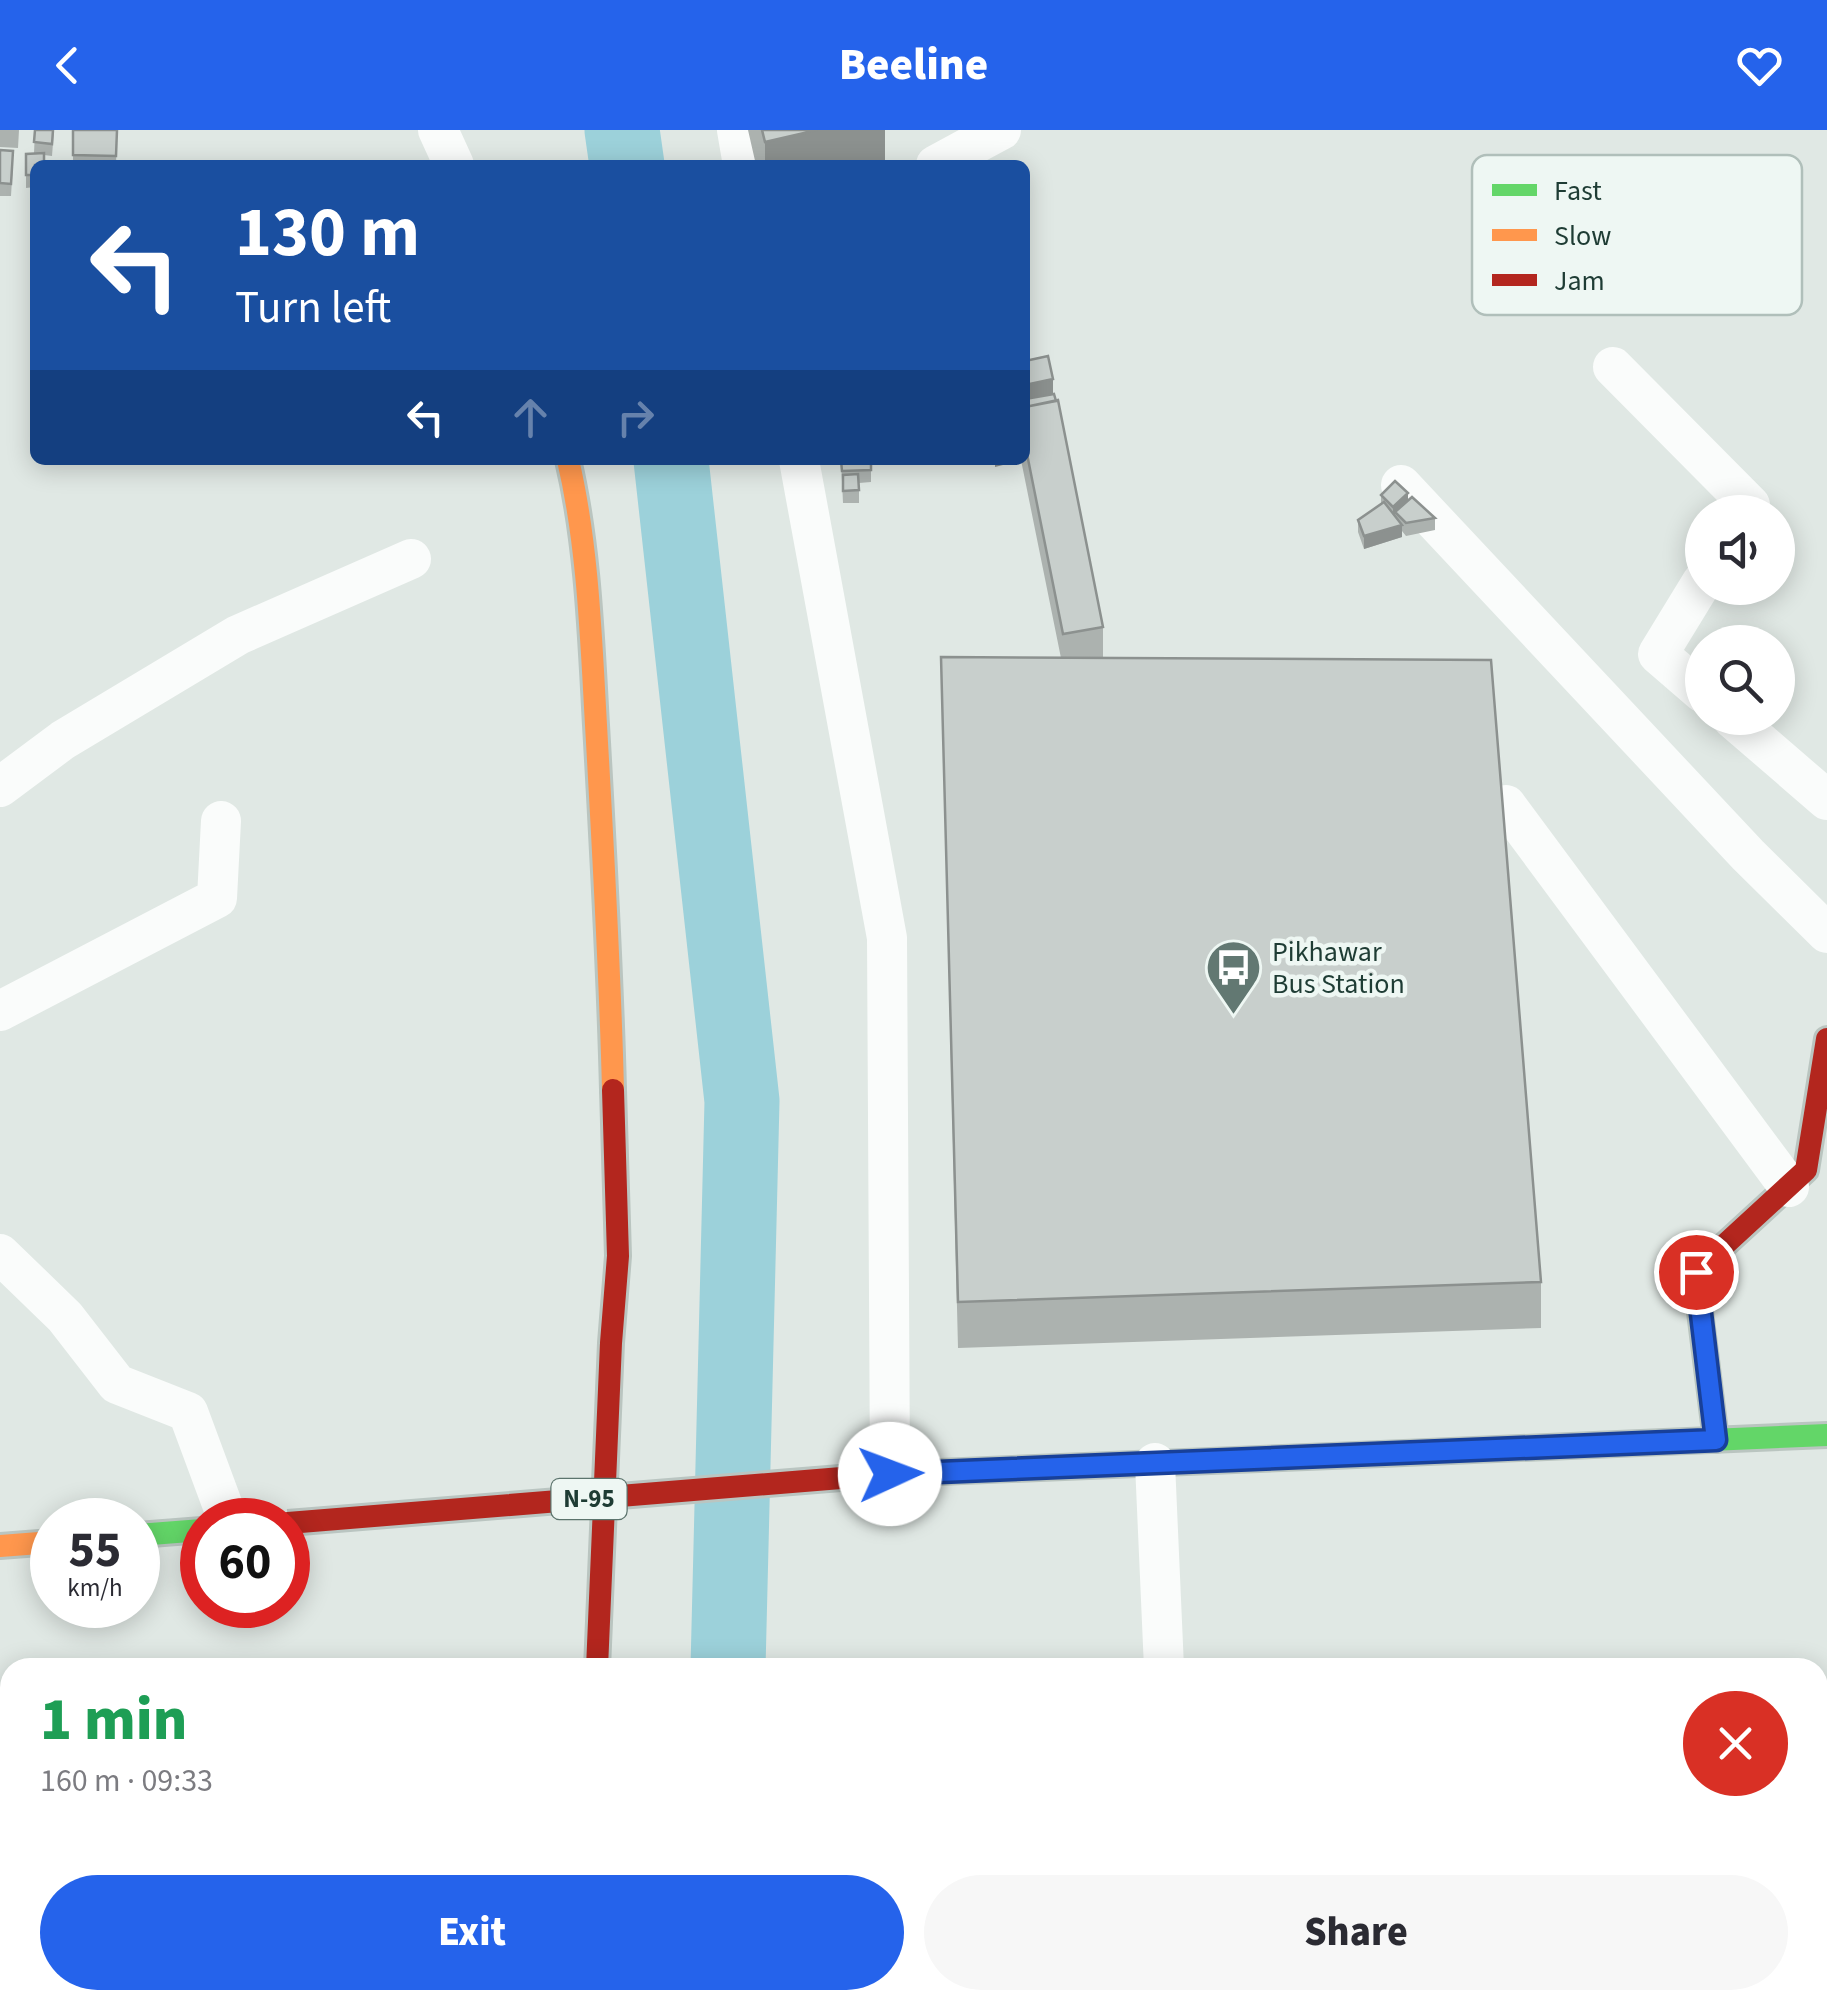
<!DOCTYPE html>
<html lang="en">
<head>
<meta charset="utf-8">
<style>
	:root { --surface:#fff; --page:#f7f7f7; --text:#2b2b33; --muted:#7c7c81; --accent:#2563eb }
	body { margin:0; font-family:"Source Sans 3",sans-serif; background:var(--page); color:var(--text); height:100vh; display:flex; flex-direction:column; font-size:38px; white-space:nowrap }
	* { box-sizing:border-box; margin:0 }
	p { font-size:32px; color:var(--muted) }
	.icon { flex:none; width:55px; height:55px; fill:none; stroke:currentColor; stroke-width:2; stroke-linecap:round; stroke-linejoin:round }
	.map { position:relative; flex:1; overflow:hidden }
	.drawer { position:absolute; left:0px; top:1528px; width:1828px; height:352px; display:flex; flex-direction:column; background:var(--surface); border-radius:30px 30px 0 0; box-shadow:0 5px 25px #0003 }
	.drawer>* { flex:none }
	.hud { position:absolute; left:30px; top:30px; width:1000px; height:305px; border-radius:15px; box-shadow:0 5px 25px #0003; background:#1a4fa0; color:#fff; overflow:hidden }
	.controls { position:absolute; left:1685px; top:365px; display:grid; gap:20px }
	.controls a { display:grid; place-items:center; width:110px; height:110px; border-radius:50%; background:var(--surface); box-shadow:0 5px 25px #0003; font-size:50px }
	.speed { position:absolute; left:30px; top:1368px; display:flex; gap:20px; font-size:50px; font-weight:700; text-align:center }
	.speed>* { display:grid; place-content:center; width:130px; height:130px; border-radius:50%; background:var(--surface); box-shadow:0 5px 25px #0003; line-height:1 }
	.speed small { font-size:25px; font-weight:400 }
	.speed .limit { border:15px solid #d22; background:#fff; color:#111 }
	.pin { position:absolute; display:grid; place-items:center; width:85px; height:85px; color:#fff; margin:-42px; border:5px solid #fff; border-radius:50%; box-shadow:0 2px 10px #0007 }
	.me { position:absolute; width:110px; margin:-55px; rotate:88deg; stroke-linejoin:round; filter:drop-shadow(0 0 8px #0008) }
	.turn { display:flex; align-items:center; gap:35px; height:210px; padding:0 40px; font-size:45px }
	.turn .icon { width:130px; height:130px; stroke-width:2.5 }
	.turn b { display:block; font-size:70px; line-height:85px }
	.lanes { display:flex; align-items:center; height:95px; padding:0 40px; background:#0003; justify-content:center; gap:50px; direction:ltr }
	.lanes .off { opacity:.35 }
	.round { display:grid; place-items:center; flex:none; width:105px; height:105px; border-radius:52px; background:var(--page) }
	.head { display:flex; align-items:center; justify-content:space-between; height:170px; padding:0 40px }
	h1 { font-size:60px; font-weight:800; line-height:75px; color:#1e9e55 }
	.button { display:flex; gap:20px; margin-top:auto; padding:20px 40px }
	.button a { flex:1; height:115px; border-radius:60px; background:var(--accent); color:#fff; font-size:40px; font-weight:800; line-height:115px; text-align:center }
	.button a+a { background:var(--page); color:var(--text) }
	header { display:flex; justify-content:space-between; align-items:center; height:130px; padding:0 40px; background:var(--accent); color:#fff; font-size:45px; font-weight:800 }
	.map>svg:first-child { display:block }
</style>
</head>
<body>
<header><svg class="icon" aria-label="back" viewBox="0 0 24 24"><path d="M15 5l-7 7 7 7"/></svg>Beeline<svg class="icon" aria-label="heart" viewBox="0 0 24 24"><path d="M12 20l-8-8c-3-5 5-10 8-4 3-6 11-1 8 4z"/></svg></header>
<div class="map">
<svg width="1827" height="1878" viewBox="0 0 1827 1878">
	<rect width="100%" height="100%" fill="#e0e8e4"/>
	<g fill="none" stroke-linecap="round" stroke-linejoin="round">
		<path stroke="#9cd1da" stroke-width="75" d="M622,0L627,35
			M671,330L742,971L728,1538
			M718,1878L719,1870"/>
		<defs>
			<path id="fast" d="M1381,1324L1827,1305
				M138,1405L202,1400"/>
			<path id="slow" d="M568,330C588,415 591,507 596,595C603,716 610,838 613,960
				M890,1344L1381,1324
				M0,1416L52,1412"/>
			<path id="jam" d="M1716,1310L1695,1142L1806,1040L1827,909
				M597,1538L611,1213L618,1126L613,960"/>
		</defs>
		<use href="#fast" stroke="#bac5c0" stroke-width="28"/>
		<use href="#slow" stroke="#bac5c0" stroke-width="28"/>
		<use href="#jam" stroke="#bac5c0" stroke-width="28"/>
		<path stroke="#fafcfb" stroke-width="40" d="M438,0L454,35
			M737,0L743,35
			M936,35L1001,0
			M1613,237L1750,375L1746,382
			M799,330L887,808L890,1344
			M1401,355L1748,725L1827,803
			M1702,452L1658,524L1702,562
			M1732,588L1827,670
			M0,657L63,610L238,505L411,429
			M1506,675L1789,1057
			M0,881L217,768L221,691
			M0,1124L65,1187L117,1254L188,1282L228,1390
			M1155,1333L1164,1538
			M0,1801H10
			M90,1870L91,1878
			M1168,1870L1173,1878
			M577,1878L578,1870
			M881,1878L885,1870"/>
		<use href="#fast" stroke="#63d668" stroke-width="22"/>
		<use href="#slow" stroke="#ff974d" stroke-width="22"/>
		<use href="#jam" stroke="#b3261e" stroke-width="22"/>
		<defs>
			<path id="jam-bridge" d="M288,1393L890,1344"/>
		</defs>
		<use href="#jam-bridge" stroke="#bac5c1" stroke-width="28" stroke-linecap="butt"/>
		<use href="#jam-bridge" stroke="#b3261e" stroke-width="22"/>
	</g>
	<path fill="#acb2af" d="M0,0H19L18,18L0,17Z
		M35,0H54L52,26L44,25L35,35V57L26,58V24L34,23Z
		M73,0H117L116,35H73Z
		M748,0H885V35H756Z
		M0,20L13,33L11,66H0Z
		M1025,231L1053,264L1103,497V528L1541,1152V1198L958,1218L941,527L1061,528L1021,330H1025Z
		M841,330H871V352L859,353V373H843Z
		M1381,365L1408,371L1435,388V400L1406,406L1402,401V407L1364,419L1358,402V390L1381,374Z"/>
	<path fill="#8c918f" d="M817,0H885V35H765V12Z
		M1053,249V274L1025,280V255Z
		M995,330H1019V331L995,337Z
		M1408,363V376L1395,382V387L1393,389V377Z
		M1402,395V407L1364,419V406Z"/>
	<path fill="#c8cfcc" stroke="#8c918f" stroke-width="2.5" d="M35,0H53L52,14L34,12Z
		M73,0H117L116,26L73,25Z
		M762,0H817L765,12Z
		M0,20L13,21L11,54L0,53Z
		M44,23V35H35V45H26V24Z
		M1048,226L1053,249L1025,255V231Z
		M1054,264L1056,271L1025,277V269Z
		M1058,270L1103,497L1063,504L1025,314V277Z
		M841,330H871V340L842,341Z
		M858,344L859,360L843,361V345Z
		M1395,351L1408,363L1393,377L1381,365Z
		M1412,367L1435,388L1406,393L1395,382Z
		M1384,372L1402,395L1364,406L1358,390Z
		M941,527L1491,530L1541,1152L958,1172Z"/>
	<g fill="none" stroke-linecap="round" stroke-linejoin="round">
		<defs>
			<path id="route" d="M890,1344L1716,1310L1696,1142"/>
		</defs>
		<use href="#route" stroke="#184099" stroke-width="25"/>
		<use href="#route" stroke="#2563eb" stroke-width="18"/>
	</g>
	<defs>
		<symbol id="bus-pin" viewBox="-11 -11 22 30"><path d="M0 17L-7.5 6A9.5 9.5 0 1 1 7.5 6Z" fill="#627872" stroke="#eef7f3"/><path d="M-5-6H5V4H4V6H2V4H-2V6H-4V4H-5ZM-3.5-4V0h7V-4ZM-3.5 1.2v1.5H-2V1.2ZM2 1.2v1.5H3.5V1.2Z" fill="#fff"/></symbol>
	</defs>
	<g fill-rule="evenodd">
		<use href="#bus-pin" x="1202" y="806" width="63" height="86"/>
	</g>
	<g text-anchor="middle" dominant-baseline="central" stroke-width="9" stroke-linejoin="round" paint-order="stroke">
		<rect fill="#eef7f3" stroke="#5c746d" stroke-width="2.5" x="551.5" y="1349" width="75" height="40" rx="8"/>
		<g font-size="25" font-weight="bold" fill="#1e3c34">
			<text x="589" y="1369">N-95</text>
		</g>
		<g font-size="28" fill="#1e3c34" stroke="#eef7f3" text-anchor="start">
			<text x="1272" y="822">Pikhawar<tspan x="1272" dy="32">Bus Station</tspan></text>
		</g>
	</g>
	<rect x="1472" y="25" width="330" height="160" rx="15" fill="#eef7f3" stroke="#b0bfba" stroke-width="2.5"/>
	<rect x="1492" y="54" width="45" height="12" fill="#63d668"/>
	<rect x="1492" y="99" width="45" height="12" fill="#ff974d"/>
	<rect x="1492" y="144" width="45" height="12" fill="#b3261e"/>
	<g font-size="28" fill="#1e3c34">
		<text x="1554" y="70">Fast</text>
		<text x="1554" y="115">Slow</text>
		<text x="1554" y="160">Jam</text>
	</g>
</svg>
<div class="controls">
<a><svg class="icon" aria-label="sound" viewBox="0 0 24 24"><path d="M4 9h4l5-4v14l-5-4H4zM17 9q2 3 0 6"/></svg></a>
<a><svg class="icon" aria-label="search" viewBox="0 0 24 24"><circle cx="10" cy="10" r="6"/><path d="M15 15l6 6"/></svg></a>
</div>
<div class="speed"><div>55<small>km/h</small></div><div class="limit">60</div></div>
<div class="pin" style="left:1696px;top:1142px;background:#d93025"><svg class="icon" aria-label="arrive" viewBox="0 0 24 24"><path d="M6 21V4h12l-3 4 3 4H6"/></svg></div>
<svg class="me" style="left:890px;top:1344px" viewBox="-20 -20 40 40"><circle r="19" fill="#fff"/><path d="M0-13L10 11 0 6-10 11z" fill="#2563eb"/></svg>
<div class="hud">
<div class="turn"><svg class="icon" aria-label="left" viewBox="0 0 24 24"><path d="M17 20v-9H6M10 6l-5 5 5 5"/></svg><div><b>130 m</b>Turn left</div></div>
<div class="lanes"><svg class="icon" aria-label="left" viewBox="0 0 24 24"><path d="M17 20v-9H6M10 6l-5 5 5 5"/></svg><svg class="icon off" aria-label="ahead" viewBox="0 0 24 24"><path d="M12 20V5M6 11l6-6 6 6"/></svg><svg class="icon off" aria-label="right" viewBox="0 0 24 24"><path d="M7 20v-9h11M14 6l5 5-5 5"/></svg></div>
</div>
<section class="drawer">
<div class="head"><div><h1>1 min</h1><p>160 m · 09:33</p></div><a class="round" style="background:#d93025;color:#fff"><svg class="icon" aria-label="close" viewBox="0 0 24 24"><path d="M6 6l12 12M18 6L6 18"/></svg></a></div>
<div class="button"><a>Exit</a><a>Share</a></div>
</section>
</div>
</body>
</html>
